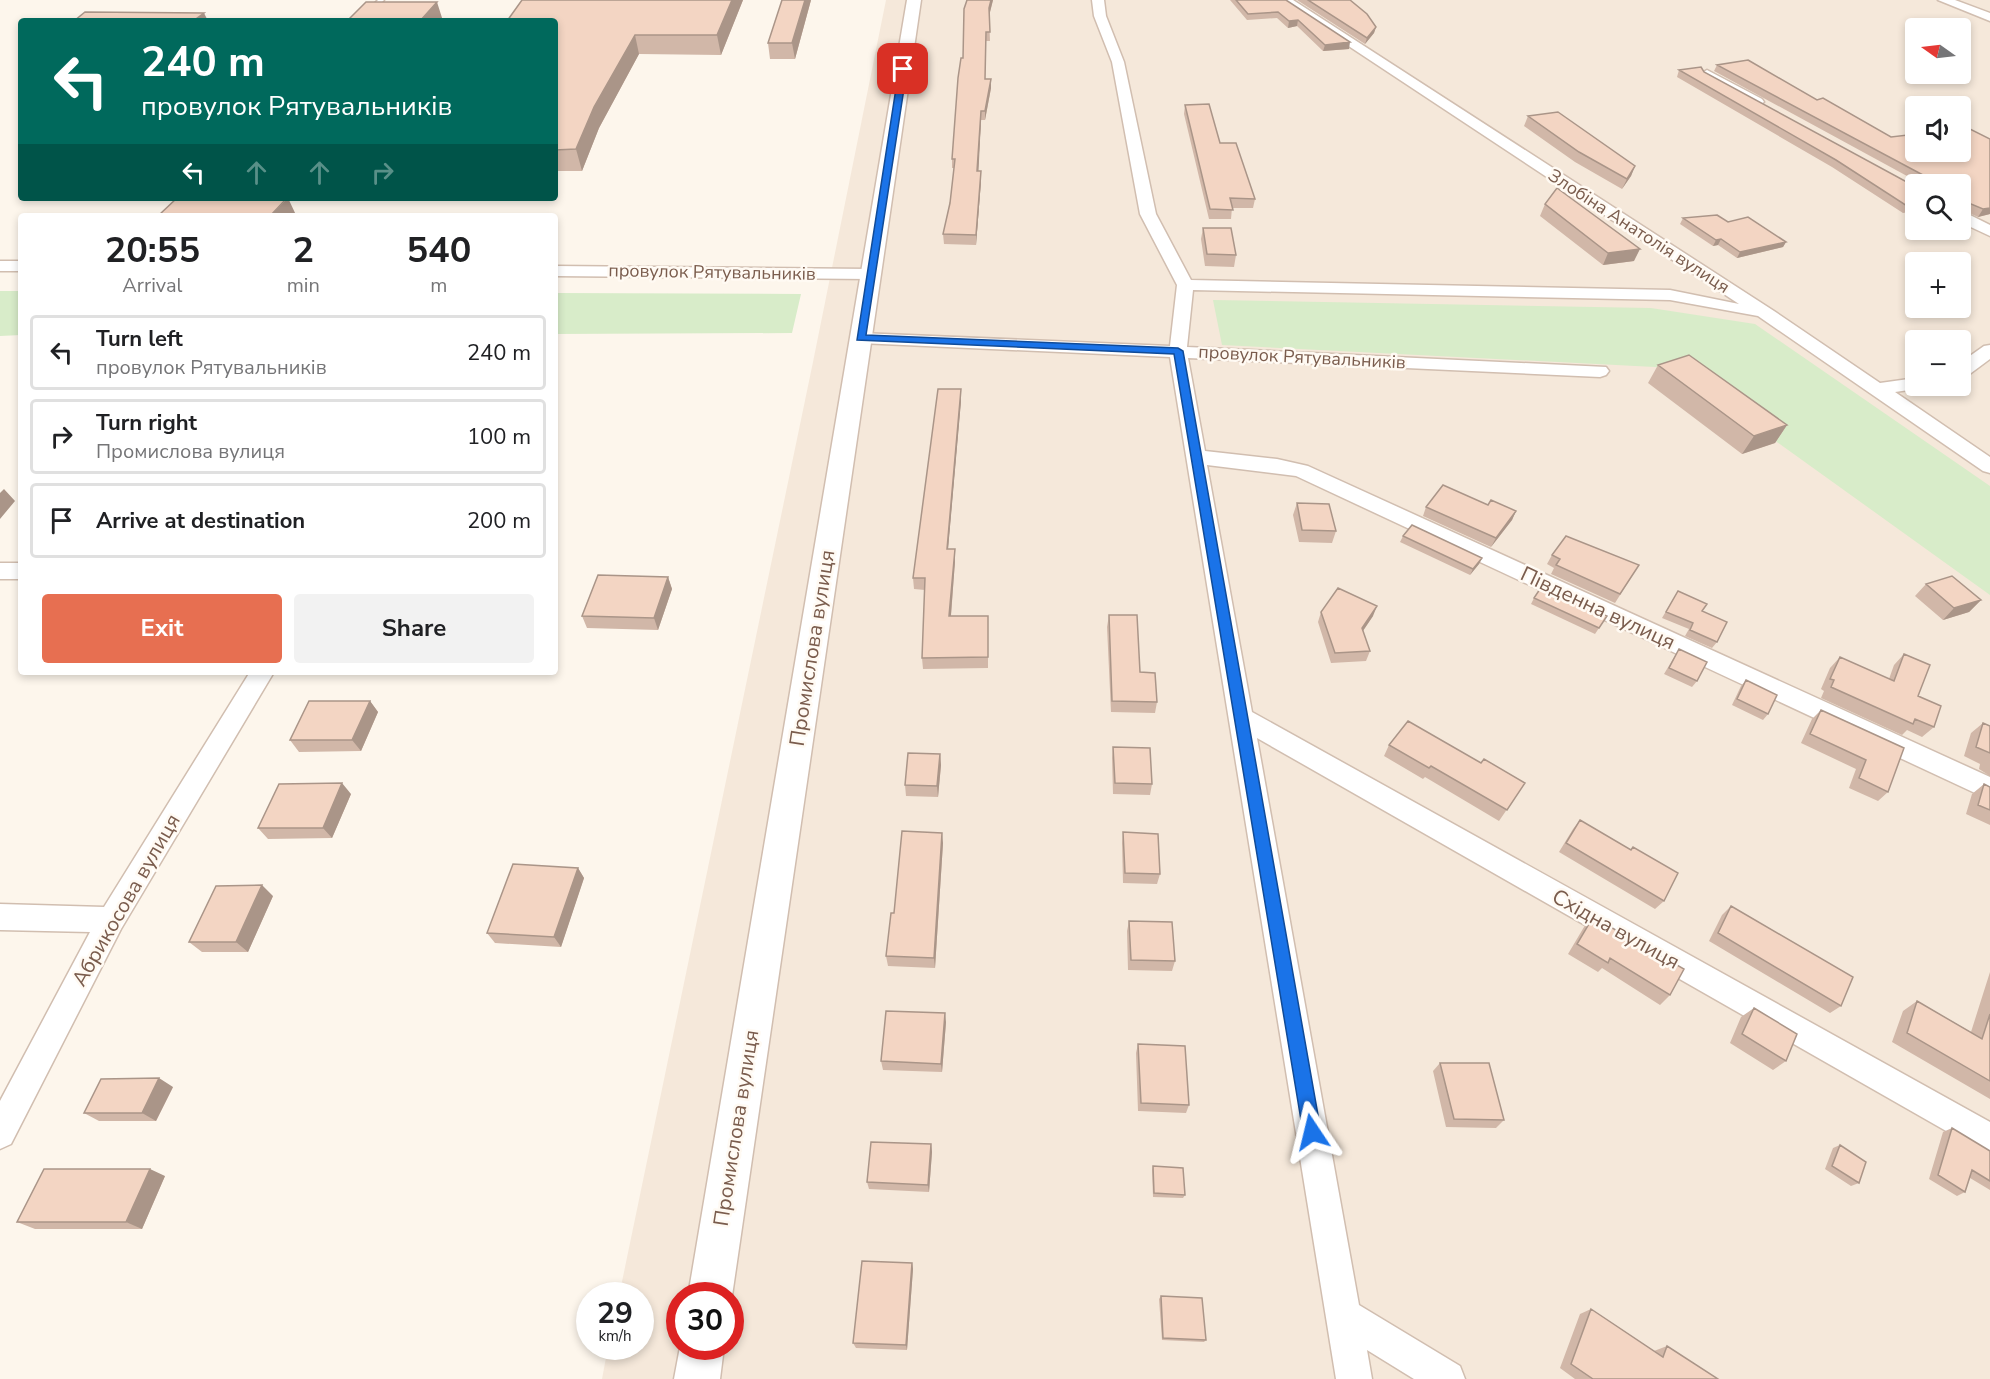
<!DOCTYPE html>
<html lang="en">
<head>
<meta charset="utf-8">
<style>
	:root { --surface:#fff; --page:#f2f2f2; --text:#202124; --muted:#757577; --line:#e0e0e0; --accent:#e76f51 }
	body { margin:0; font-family:"Nunito Sans",sans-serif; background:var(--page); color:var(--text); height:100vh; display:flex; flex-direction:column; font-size:22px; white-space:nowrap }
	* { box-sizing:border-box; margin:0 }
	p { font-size:20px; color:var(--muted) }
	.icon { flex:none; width:33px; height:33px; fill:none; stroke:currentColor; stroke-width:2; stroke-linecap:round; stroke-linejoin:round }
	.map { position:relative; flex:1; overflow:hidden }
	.panel { position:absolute; left:18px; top:213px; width:540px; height:462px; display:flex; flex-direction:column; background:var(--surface); border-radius:6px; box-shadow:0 3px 9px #0003 }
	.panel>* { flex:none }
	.guide { position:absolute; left:18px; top:18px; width:540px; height:183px; border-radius:6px; box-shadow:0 3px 9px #0003; background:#00695c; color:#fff; overflow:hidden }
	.needle { width:39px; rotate:284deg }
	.fabs { position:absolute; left:1905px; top:18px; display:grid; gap:12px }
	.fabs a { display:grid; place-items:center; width:66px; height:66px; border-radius:6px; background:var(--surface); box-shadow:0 3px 9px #0003; font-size:30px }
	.speed { position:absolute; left:576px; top:1282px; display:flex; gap:12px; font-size:30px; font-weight:700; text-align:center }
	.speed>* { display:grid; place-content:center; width:78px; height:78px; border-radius:50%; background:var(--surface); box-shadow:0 3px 9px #0003; line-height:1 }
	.speed small { font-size:15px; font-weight:400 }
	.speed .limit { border:9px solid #d22; background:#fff; color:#111 }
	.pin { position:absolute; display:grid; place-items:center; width:51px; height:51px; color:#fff; margin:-26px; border-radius:12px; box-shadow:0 3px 9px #0006 }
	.me { position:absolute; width:66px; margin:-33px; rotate:350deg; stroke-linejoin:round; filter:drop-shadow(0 0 4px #0008) }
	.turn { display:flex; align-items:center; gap:21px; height:126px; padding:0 24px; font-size:27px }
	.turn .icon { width:78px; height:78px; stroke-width:2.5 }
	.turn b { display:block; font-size:42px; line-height:51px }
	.lanes { display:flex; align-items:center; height:57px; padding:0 24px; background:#0003; justify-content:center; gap:30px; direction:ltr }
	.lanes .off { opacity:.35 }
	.eta { display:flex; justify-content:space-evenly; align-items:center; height:102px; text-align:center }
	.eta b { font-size:36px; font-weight:700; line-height:42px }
	.cta { display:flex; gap:12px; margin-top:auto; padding:12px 24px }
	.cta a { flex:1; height:69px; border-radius:6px; background:var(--accent); color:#fff; font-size:24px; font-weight:700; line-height:69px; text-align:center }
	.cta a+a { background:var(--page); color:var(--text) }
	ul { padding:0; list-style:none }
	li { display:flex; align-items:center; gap:18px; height:75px; margin:0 12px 9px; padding:0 12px; border:3px solid var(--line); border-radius:6px }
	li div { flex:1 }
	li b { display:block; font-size:22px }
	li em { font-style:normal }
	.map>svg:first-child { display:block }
</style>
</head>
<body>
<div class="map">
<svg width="1990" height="1379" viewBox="0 0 1990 1379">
	<rect width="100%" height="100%" fill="#fdf6ec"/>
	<path fill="#f5e8da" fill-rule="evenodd" d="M886,0H1990V1379H602L608,1347H640V1296H619L813,362ZM1916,28H1960V74H1916ZM1916,106H1960V152H1916ZM1916,184H1960V230H1916ZM1916,262H1960V308H1916ZM1916,340H1960V386H1916ZM680,1296H730V1347H680Z"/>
	<path fill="#d8ecc9" d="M0,291H21V335L0,336Z
		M555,293L801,294L792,333L555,334Z
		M1213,300L1651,308L1755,324L1990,486V595L1674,368L1222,345Z"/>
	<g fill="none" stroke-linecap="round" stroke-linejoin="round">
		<defs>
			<path id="service" d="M378,0H384L363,21H357Z"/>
			<path id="minor" d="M1092,0H1104L1106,16L1124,62L1156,214L1191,280L1670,290L1739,304L1279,0H1293L1774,311L1880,383L1916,378V386H1924L1923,388L1895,392L1990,457V473L1983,471L1758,316L1670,300L1193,290L1187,347L1606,367L1609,371L1606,375L1600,377L1188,358L1205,451L1277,459L1308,466L1990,777V800L1296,476L1207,465L1252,712L1990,1122V1156L1257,738L1359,1305L1460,1366L1465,1379H1414L1367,1350L1372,1379H1336L1170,357L860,343L854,342L851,338L854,334L860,333L1170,346L1177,285L1140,214L1112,62L1094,16Z
				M1938,0H1955L1990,13V21Z
				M1707,70L1762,99L1764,102L1757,106L1752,105L1702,77L1700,74Z
				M1960,210L1990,225V236L1960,222Z
				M0,261H21V271H0Z
				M555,266L870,269L878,274L870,279L555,276Z
				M1990,345V359L1967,376L1960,377V363L1984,346Z
				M0,563H21V579H0Z
				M250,672H274L121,929L11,1144L0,1149V1101L90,932L0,930V904L104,907Z"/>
			<path id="tertiary" d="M907,0H921L732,1296L730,1299V1296H688Z
				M680,1347H724L720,1379H674Z"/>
		</defs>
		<use href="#service" stroke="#d1beb0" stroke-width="3"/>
		<use href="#minor" stroke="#d1beb0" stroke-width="3"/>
		<use href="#tertiary" stroke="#d1beb0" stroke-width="3"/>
		<use href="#service" fill="#fff" fill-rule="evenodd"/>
		<use href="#minor" fill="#fff" fill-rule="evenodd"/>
		<use href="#tertiary" fill="#fff" fill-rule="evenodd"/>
	</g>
	<path fill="#d1b7a8" d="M743,0L721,55L639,54L599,128L582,171H555V21Z
		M811,0L795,59H770L768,43Z
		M967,0H993L989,16L990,41H986L985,79L991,88L985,120H981L978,171L981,181L976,245L944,244L943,234L950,203L954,168H952V159L963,58Z
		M1230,0H1286L1349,49L1323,51L1297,26L1288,28L1277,18L1247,20Z
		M1297,0H1350L1376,27L1374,33L1365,44Z
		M1717,65L1817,100L1891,137L1990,139V214L1978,217L1963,210L1960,184H1918V182L1714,71Z
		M1679,70L1704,72L1916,187V216L1909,212L1903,213L1832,167L1677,77Z
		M1185,105L1220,143L1255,199L1253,208H1232L1231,219H1209L1184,114Z
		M1528,116L1635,166L1631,176L1622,189L1575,162L1524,126Z
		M1545,204L1634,261L1603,265L1540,216Z
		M1683,218L1728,222L1786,242L1783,247L1737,258L1718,245L1713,246L1680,224Z
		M1203,228L1236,255L1234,267L1205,266L1201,239Z
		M1658,365L1787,425L1775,443L1742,454L1648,383Z
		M961,389V401L948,549L955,561L951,616H988V668L923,669L922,658L925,590L914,589L913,578Z
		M1297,503L1336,531L1332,543L1299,542L1293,515Z
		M1488,505L1516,511L1512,520L1491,547L1423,516L1426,507Z
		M1403,536L1482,558L1479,564L1470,575L1400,542Z
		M1552,555L1639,565L1615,603L1551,574L1554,568L1547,564Z
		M668,577L672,589L658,630L587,628L582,616Z
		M1926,584L1981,600L1969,612L1943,620L1915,596Z
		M1678,591L1702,611L1717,642L1712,648L1685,636L1689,629L1662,618Z
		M1534,598L1607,616L1595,634L1531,604Z
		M1321,612L1373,616L1363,631L1370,651L1366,661L1331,663L1318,622Z
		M1109,615L1157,702L1155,713L1111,712L1107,627Z
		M1679,649L1697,681L1692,687L1664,674Z
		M1904,654L1918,696L1934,727L1922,737L1907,730L1902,735L1821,698L1824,691L1821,689L1830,668L1840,657L1889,679L1894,665Z
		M1746,680L1768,714L1763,720L1732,705L1741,686Z
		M370,701L378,712L361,751L299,752L290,740Z
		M1821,710L1904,748L1888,792L1878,801L1849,788L1856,769L1801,743L1812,719Z
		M1983,723L1990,726V776L1979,769L1980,764L1964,756L1971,733Z
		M1389,745L1481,763L1525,783L1499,821L1425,777L1423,779L1384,756Z
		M1113,747L1152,784L1150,795L1113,794L1112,758Z
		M940,754L941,765L938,797L906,796L905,785Z
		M1984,784L1990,787V825L1966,814L1972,794Z
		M351,794L332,838L268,839L258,828Z
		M1580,820L1631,850L1633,847L1664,901L1655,909L1559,852L1573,829Z
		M1123,832L1160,874L1157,884L1123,883L1122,843Z
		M943,843L935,968L888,966L886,956Z
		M578,868L584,878L561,947L495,943L487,933Z
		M273,896L248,952H202L189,942Z
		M1731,906L1841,1006L1830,1013L1709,941L1722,915Z
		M1593,917L1670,995L1660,1005L1602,968L1598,972L1568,954L1584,927Z
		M1129,921L1175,961L1172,971L1128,970L1127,931Z
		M1990,972V1099L1892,1042L1903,1011L1917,1001L1971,1032Z
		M1754,1008L1786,1061L1773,1070L1730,1043L1741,1017Z
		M946,1022L942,1072L883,1070L881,1061Z
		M1138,1044L1189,1105L1186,1113L1138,1111L1136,1053Z
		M1440,1063L1504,1120L1496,1128L1446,1127L1433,1071Z
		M173,1087L156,1121H99L84,1113Z
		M1952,1128L1990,1151V1190L1970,1178L1965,1192L1957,1196L1929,1179L1943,1132Z
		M931,1144L932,1152L929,1192L869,1189L867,1182Z
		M1840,1145L1859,1183L1851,1186L1825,1169L1833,1148Z
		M1153,1166L1185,1195L1183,1198L1153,1197L1152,1170Z
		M165,1176L142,1229H35L17,1222Z
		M912,1263L913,1269L907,1350L856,1348L853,1343Z
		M1161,1296L1206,1340L1204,1342L1162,1340L1159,1299Z
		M1591,1309L1654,1351L1667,1346L1718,1379H1575L1560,1368L1580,1314Z"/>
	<path fill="#aa9588" d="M732,0H743L721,55L717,35Z
		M805,0H811L795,59L792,43Z
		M991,0H993L989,16V8Z
		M437,2L443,21H420Z
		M204,13L208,21H193Z
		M1298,20L1297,26L1288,28L1289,21Z
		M1376,27L1374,33L1365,44L1367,38Z
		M635,35L639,54L599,128L582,171L576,149L594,107Z
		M1350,42L1349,49L1323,51L1325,45Z
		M991,79V88L985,120V111Z
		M981,111V120L978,181L977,171Z
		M1635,166L1631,176L1622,189L1627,179Z
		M981,171V181L976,245V235Z
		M288,198L296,215L295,216H270Z
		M1990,208V214L1978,217L1983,209Z
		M1721,239L1718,245L1713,246L1716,240Z
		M1786,242L1783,247L1737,258L1740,252Z
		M1640,249L1634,261L1603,265L1608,253Z
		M961,389V401L947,561V549Z
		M1787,425L1775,443L1742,454L1754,436Z
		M4,489L15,501L0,519V493Z
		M1516,511L1512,520L1491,547L1496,538Z
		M955,549V561L950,627L949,616Z
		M1482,558L1479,564L1470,575L1473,569Z
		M668,577L672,589L658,630L654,618Z
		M1981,600L1969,612L1943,620L1954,608Z
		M1377,606L1373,616L1358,638L1362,628Z
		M370,701L378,712L361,751L352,740Z
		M940,754L941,765L938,797L937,786Z
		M342,783L351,794L332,838L323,828Z
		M942,833L943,843L935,968L934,958Z
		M578,868L584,878L561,947L554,937Z
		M262,885L273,896L248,952L236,942Z
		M945,1013L946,1022L942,1072L941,1064Z
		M159,1078L173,1087L156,1121L142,1113Z
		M931,1144L932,1152L929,1192L928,1185Z
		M150,1169L165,1176L142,1229L126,1222Z
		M912,1263L913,1269L907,1350L906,1345Z"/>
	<path fill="#f3d5c3" stroke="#aa9588" stroke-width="1.5" d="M522,0H732L717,35H635L594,107L576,149L555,150V21H507Z
		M782,0H805L792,43H768Z
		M967,0H991L989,8L990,32H986L985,79H991L985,111H981L977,171H981L976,235L943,234L950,203L955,159H952L958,78L961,58H963L964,9Z
		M1236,0H1286L1350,42L1325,45L1298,20L1289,21L1278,12L1248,14Z
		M1308,0H1350L1367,14L1376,27L1367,38Z
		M366,2H437L420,21H347Z
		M85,12L204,13L193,21H74Z
		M1748,60L1817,100L1823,98L1891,137L1916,134V152H1960V126H1964L1990,139V208L1983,209L1964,201L1963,214L1960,215V184H1923V175L1717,65Z
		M1701,67L1704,72L1916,187V206H1907L1836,160L1679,70Z
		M1209,104L1220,143H1236L1255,199L1230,198L1233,210L1210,209L1185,105Z
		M1558,112L1635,166L1627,179L1579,152L1528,116Z
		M1557,188L1640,249L1608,253L1545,204Z
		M177,198H287L270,216L159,215Z
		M1717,215L1728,222L1748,217L1786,242L1740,252L1721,239L1716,240L1683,218Z
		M1203,228H1231L1236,255L1207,254Z
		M1689,355L1787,425L1754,436L1658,365Z
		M938,389H961L947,549H955L949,616H988V657L922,658L925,578H913Z
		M1443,485L1488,505L1491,500L1516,511L1496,538L1426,507Z
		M1297,503L1329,504L1336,531L1302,530Z
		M1412,525L1482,558L1473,569L1403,536Z
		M1566,536L1639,565L1620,594L1556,565L1560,559L1552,555Z
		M598,575L668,577L654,618L582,616Z
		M1952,576L1981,600L1954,608L1926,584Z
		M1542,586L1607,616L1599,628L1534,598Z
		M1338,588L1377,606L1362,628L1370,651L1335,653L1321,612Z
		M1678,591L1707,604L1702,611L1727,622L1717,642L1690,630L1693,623L1666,612Z
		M1109,615H1137L1140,672L1155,673L1157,702L1112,701Z
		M1679,649L1707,662L1697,681L1669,668Z
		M1904,654L1930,665L1918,696L1941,706L1934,727L1915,719L1913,724L1831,687L1834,680L1830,679L1840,657L1894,681Z
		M1746,680L1777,695L1768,714L1737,699Z
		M309,701H370L352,740H290Z
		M1821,710L1904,748L1888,792L1859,778L1866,760L1810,734Z
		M1408,721L1481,763L1484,759L1525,783L1507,810L1431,766L1429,768L1389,745Z
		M1983,723L1990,726V753L1976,747Z
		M1113,747L1150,748L1152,784L1115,783Z
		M908,753L940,754L937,786L905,785Z
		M342,783L323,828H258L279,784Z
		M1984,784L1990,787V810L1978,805Z
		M1580,820L1631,850L1633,847L1678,873L1664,901L1566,843Z
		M902,831L942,833L934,958L886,956L891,913H894Z
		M1123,832L1158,834L1160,874L1125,873Z
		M513,864L578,868L554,937L487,933Z
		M262,885L236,942H189L216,886Z
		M1731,906L1853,977L1841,1006L1718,933Z
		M1593,917L1684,969L1670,995L1610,958L1608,963L1577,944Z
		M1129,921L1172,922L1175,961L1131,960Z
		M1917,1001L1982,1039L1990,1014V1081L1907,1033Z
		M1754,1008L1797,1034L1786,1061L1742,1034Z
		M886,1011L945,1013L941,1064L881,1061Z
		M1138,1044L1185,1046L1189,1105L1141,1103Z
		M1440,1063H1489L1504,1120L1454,1119Z
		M159,1078L142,1113H84L101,1079Z
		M1952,1128L1990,1151V1181L1972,1170L1965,1192L1938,1175Z
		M871,1142L931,1144L928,1185L867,1182Z
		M1840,1145L1866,1162L1859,1183L1832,1166Z
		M1153,1166L1183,1168L1185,1195L1154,1193Z
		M44,1169H150L126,1222H17Z
		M862,1261L912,1263L906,1345L853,1343Z
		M1161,1296L1202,1298L1206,1340L1163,1338Z
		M1591,1309L1663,1357L1667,1346L1718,1379H1593L1571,1364Z"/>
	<path fill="#1a73e8" stroke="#114b97" stroke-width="1.5" d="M903,66L907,69L866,335L1178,348L1183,351L1321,1132L1319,1138L1312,1141L1306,1138L1303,1132L1174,354L857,340L899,69Z"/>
	<g text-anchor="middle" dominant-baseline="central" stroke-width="5" stroke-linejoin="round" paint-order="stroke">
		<g font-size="18" fill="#7a5c4d" stroke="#fffaf3">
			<text transform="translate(1639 231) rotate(33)">Злобіна Анатолія вулиця</text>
			<text transform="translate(712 272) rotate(1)">провулок Рятувальників</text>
			<text transform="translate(1302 357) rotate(3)">провулок Рятувальників</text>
		</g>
		<g font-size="21" fill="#7a5c4d" stroke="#fffaf3">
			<text transform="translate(1598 608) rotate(25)">Південна вулиця</text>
			<text transform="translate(812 648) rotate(-81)">Промислова вулиця</text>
			<text transform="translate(126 900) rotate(-60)">Абрикосова вулиця</text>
			<text transform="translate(1616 929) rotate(29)">Східна вулиця</text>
			<text transform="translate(736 1128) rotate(-81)">Промислова вулиця</text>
		</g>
	</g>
</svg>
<div class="fabs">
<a><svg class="needle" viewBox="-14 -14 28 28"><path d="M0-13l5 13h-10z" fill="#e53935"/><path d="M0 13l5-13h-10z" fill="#757577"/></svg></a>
<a><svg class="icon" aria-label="sound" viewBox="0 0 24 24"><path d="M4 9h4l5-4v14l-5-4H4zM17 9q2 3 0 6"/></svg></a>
<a><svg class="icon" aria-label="search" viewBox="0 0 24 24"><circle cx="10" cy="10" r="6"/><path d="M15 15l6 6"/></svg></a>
<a>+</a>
<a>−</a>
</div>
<div class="speed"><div>29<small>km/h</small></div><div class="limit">30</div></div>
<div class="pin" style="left:903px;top:69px;background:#d93025"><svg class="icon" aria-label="arrive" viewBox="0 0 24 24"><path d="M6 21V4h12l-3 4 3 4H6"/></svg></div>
<svg class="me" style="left:1312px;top:1132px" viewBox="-20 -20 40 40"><path d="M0-17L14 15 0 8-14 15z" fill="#1a73e8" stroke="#fff" stroke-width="4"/></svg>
<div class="guide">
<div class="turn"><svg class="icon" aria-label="left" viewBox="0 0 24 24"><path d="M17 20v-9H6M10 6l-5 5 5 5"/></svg><div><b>240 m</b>провулок Рятувальників</div></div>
<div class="lanes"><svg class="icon" aria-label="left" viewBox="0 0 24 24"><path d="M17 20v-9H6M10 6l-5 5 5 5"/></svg><svg class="icon off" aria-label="ahead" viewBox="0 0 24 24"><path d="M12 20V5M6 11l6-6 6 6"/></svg><svg class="icon off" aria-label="ahead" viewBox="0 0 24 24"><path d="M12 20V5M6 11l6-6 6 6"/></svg><svg class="icon off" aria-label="right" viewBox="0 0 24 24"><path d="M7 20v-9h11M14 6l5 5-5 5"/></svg></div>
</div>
<section class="panel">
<div class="eta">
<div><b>20:55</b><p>Arrival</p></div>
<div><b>2</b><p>min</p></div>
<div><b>540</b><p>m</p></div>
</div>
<ul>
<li><svg class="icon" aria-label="left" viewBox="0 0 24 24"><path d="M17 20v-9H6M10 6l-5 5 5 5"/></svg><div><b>Turn left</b><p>провулок Рятувальників</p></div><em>240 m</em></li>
<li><svg class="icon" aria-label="right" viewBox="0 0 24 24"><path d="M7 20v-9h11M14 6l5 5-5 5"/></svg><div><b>Turn right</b><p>Промислова вулиця</p></div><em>100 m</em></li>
<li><svg class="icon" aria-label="arrive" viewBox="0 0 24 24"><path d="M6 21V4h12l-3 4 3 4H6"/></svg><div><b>Arrive at destination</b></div><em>200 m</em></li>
</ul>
<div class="cta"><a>Exit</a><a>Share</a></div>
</section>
</div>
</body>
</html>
